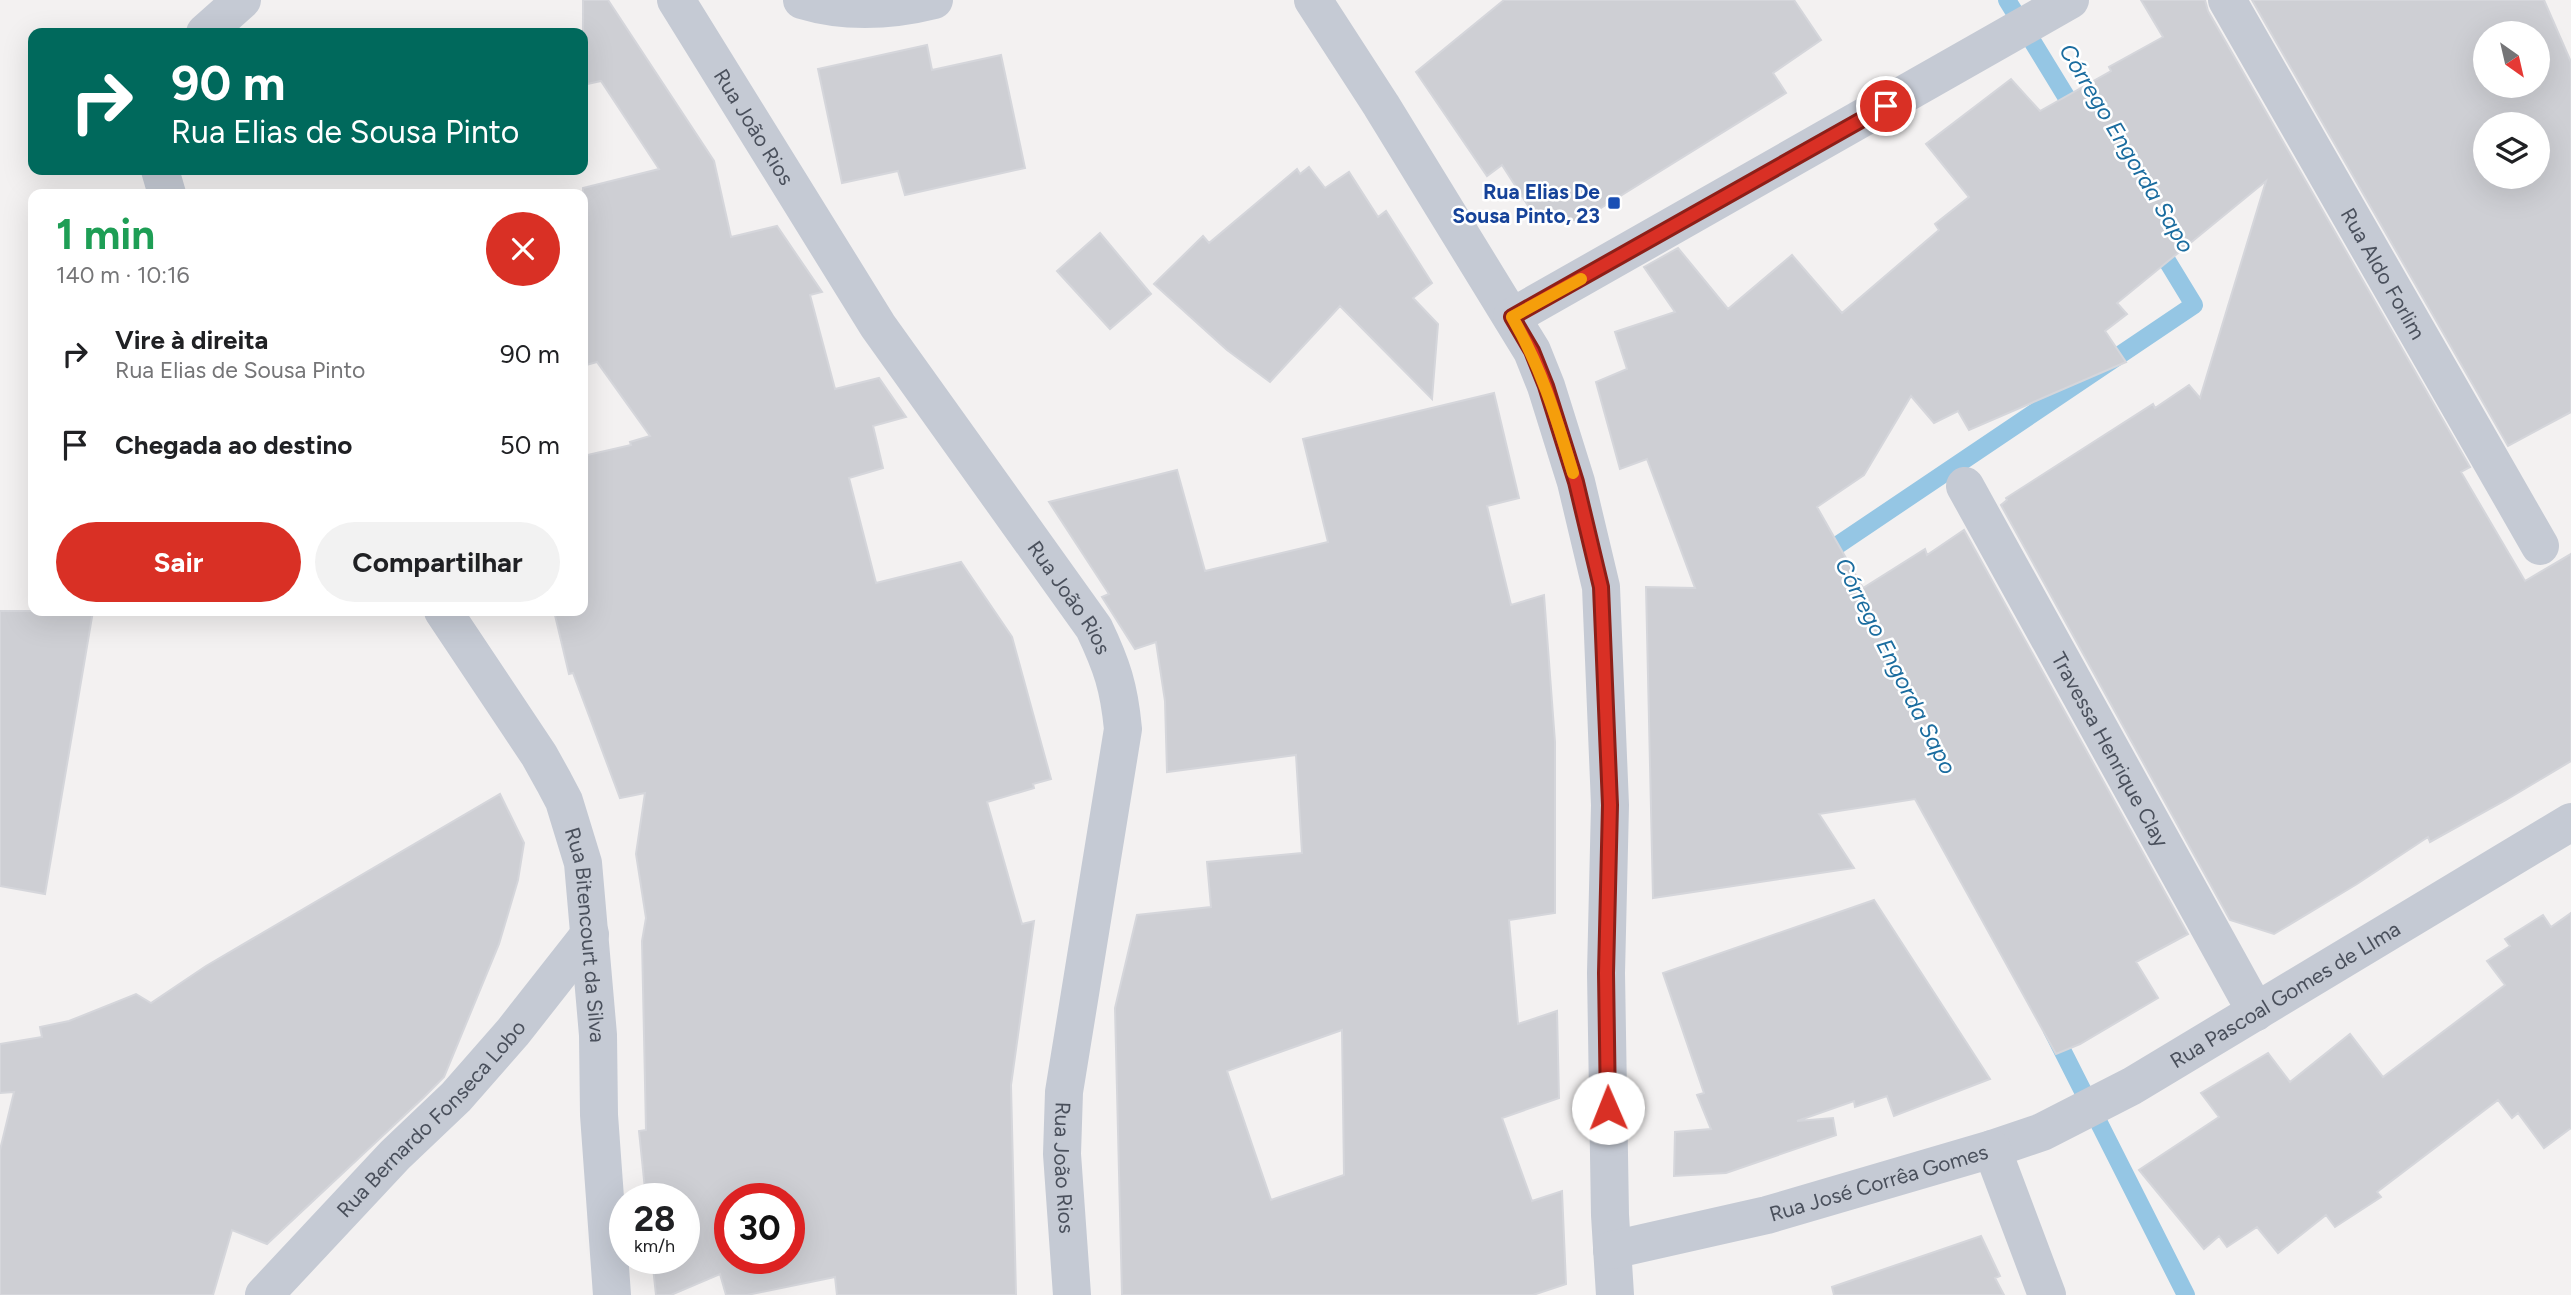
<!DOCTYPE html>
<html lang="pt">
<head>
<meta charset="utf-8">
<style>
	:root { --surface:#fff; --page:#f2f2f2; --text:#202124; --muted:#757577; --accent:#d93025 }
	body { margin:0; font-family:Figtree,sans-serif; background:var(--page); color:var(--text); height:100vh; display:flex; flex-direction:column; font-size:26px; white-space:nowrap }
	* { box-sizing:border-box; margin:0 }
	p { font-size:23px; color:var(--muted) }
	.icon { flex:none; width:38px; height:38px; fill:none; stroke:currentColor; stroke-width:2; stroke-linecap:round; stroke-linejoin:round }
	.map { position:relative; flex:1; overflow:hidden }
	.panel { position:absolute; left:28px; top:189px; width:560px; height:427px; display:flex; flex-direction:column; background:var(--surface); border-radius:14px; box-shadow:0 7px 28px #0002 }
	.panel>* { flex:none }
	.banner { position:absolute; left:28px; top:28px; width:560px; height:147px; border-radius:14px; box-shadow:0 7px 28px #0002; background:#00695c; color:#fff; overflow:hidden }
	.needle { width:46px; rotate:146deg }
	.fabs { position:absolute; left:2473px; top:21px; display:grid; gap:14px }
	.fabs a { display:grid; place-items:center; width:77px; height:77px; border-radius:50%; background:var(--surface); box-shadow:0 7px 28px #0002; font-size:35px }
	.speed { position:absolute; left:609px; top:1183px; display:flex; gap:14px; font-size:35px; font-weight:700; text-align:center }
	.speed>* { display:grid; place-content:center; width:91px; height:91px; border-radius:50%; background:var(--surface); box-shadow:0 7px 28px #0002; line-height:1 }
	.speed small { font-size:18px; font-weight:400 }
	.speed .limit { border:10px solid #d22; background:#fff; color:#111 }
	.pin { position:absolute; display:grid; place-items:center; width:60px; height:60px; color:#fff; margin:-30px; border:4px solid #fff; border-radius:50%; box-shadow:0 2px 7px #0007 }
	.me { position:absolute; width:77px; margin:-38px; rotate:359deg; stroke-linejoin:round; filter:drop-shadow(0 0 5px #0008) }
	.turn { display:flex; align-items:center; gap:24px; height:147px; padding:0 28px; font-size:32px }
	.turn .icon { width:91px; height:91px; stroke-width:2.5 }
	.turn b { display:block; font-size:49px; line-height:60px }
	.round { display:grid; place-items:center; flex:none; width:74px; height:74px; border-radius:37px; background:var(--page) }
	.summary { display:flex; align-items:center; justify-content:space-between; height:119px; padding:0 28px }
	h1 { font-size:42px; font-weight:700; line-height:52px; color:#1e9e55 }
	.cta { display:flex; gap:14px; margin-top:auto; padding:14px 28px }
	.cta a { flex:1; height:80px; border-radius:42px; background:var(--accent); color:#fff; font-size:28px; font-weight:700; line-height:80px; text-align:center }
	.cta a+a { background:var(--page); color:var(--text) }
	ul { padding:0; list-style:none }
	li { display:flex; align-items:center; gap:21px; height:91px; padding:0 28px }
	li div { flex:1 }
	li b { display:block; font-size:26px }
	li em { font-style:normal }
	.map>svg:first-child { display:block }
</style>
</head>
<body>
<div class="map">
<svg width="2571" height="1295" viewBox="0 0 2571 1295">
	<rect width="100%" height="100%" fill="#f3f1f1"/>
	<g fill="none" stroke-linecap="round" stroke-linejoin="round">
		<path stroke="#95c6e4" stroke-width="18" d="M2007,0L2078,116
			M1820,557L2194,305L2155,241
			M2052,1030L2186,1295"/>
	</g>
	<path fill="#cecfd4" stroke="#d5d6db" stroke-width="2" fill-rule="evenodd" d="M583,0H608L714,161L731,237L777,226L822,292L810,295L835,389L879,378L906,417L873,426L883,468L849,478L876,583L961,562L1012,637L1051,779L1033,784L1034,788L987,802L1022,924L1034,921L1011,1085L1016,1295H837L835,1277L747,1295H726L720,1274L671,1295H656L652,1258H684V1199H646L639,1131L646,1130L642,941L646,918L636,854L645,793L620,798L573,673L569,674L554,611H583V456L631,445L630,442L650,436L597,362L583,366V188L659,169L601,81L583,85ZM730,1199H789V1258H730Z
		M1504,0H1794L1821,40L1773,73L1786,93L1580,221L1534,215L1502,165L1487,176L1416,72Z
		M2141,0H2205L2208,11L2470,467L2461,472L2525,581L2571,554V761L2506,800L2430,842L2428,837L2357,884L2274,934L2230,920L2001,505L2007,500L2006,498L2153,404L2155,408L2189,385L2200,398L2266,181L2117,303L2127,314L2105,331L2126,362L1969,430L1958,411L1934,423L1911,396L1864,475L1817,507L1863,588L1925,549L1927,555L1964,530L2188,934L2136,962L2158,998L2080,1044L2056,1054L1915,799L1819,814L1854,868L1653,898L1646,587L1695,588L1647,459L1620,469L1596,382L1627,369L1615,332L1675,312L1644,267L1678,248L1728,309L1792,255L1842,313L1939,230L1935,224L1969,197L1926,144L2011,79L2040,111L2111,71L2109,67L2163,37Z
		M2252,0H2544L2571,62V412L2508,446ZM2485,33H2538V86H2485ZM2485,124H2538V177H2485Z
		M927,45L932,70L1001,55L1025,168L905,195L898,171L842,183L818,69Z
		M1309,167L1325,188L1349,172L1378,217L1386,211L1432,283L1413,298L1438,324L1432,399L1340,306L1270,382L1227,350L1154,284L1203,236L1209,243L1297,169L1300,174Z
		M1100,233L1151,294L1110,329L1057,271Z
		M1494,393L1519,498L1487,506L1511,605L1544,595L1555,742V913L1509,920L1518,1024L1557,1011L1559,1098L1502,1118L1532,1201L1562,1191L1566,1284L1533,1295H1122L1115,1008L1137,915L1211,907L1207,862L1302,853L1296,755L1167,772L1165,701L1156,642L1135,649L1102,597L1109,594L1049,502L1177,470L1205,571L1328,542L1303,439ZM1342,1030L1344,1175L1271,1200L1227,1071Z
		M0,611H93L45,894L0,886Z
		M500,794L524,843L518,880L499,944L444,1077L423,1098L267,1244L232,1230L213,1295H0V1150L14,1092L0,1093V1044L42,1037L40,1027L69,1021L136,994L151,1003L206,966Z
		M1874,900L1990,1079L1894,1116L1887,1096L1855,1107L1854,1101L1797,1121L1833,1118L1836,1135L1726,1173L1674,1176L1675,1132L1711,1129L1697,1095L1704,1093L1663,973Z
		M2571,913V1128L2544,1148L2518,1113L2512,1118L2498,1100L2377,1192L2381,1197L2335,1227L2326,1215L2278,1253L2257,1227L2227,1247L2219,1236L2204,1249L2139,1170L2219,1117L2201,1093L2268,1053L2290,1082L2350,1034L2383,1077L2505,985L2487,961L2510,946L2505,939L2543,915L2551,927Z
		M1981,1236L2000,1276L1995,1278L2004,1295H1834L1832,1287Z"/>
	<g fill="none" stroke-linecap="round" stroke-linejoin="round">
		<g stroke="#c5cad4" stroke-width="38">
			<path id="s1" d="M676,0L878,326L1094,628C1112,666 1119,687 1123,729L1064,1092L1062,1154L1072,1295"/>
			<path d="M802,0C845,13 890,11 934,0"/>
			<path d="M1313,0L1381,105L1532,351L1546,386L1576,482L1601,587L1610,805L1606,973L1610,1215L1615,1295"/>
			<path id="s2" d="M2227,0L2540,546"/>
			<path d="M205,33L242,0"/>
			<path d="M160,170L167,194"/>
			<path d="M1512,317L2070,0"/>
			<path id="s3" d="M1965,486L2256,1012"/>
			<path id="s4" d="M443,611L539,755L554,782L564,801L583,863L598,1035L599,1115L612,1295"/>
			<path id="s5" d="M1992,1149L2042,1132L2132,1086L2571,822"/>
			<path id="s6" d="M1612,1250L1767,1215L1992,1149L2047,1295"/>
			<path id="s7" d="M264,1295L395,1155L456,1097L513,1032L590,934"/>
		</g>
	</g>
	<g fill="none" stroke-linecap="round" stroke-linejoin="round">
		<defs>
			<path id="route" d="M1608,1108L1606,973L1610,805L1601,587L1576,482L1546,386L1532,351L1512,317L1886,106"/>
		</defs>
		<use href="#route" stroke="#8d1f18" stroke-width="18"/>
		<use href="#route" stroke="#d93025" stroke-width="12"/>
		<path stroke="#f59e0b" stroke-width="12" d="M1573,473C1556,417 1542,369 1512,317L1581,279"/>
	</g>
	<rect fill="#1a4fb4" stroke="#fff" stroke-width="2.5" x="1607" y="196" width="14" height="14" rx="3.5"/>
	<g text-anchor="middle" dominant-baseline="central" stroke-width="5" stroke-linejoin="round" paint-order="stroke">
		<g font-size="21" fill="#4a505c" stroke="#fff">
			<text stroke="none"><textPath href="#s1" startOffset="149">Rua João Rios</textPath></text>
			<text stroke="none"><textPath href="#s2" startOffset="315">Rua Aldo Forlim</textPath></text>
			<text stroke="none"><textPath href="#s1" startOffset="716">Rua João Rios</textPath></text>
			<text stroke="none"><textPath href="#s3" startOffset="301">Travessa Henrique Clay</textPath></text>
			<text stroke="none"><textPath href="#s4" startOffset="362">Rua Bitencourt da Silva</textPath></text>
			<text stroke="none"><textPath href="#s5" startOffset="332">Rua Pascoal Gomes de LIma</textPath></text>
			<text stroke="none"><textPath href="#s7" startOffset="243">Rua Bernardo Fonseca Lobo</textPath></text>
			<text stroke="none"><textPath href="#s1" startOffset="1304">Rua João Rios</textPath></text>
			<text stroke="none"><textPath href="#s6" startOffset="275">Rua José Corrêa Gomes</textPath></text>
		</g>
		<g font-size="21" font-weight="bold" fill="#164399" stroke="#fff" text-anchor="end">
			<text x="1600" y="191">Rua Elias De<tspan x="1600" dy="24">Sousa Pinto, 23</tspan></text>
		</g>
		<g font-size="23" font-style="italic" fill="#1a6c9f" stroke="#fff">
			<text transform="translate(2127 148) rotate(59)">Córrego Engorda Sapo</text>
			<text transform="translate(1896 666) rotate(63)">Córrego Engorda Sapo</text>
		</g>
	</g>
</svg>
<div class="fabs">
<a><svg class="needle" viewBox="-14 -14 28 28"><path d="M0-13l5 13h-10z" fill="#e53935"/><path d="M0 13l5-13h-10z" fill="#757577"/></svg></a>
<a><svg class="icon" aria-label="layers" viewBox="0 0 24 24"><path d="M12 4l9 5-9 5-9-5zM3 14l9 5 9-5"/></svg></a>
</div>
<div class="speed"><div>28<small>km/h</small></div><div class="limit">30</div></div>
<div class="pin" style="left:1886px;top:106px;background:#d93025"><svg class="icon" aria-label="arrive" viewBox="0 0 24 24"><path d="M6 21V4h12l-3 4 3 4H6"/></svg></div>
<svg class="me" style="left:1608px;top:1108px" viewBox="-20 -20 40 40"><circle r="19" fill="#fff"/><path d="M0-13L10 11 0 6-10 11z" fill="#d93025"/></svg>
<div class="banner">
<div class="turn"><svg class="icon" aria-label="right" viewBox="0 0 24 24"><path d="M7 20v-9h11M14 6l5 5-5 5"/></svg><div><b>90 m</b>Rua Elias de Sousa Pinto</div></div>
</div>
<section class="panel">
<div class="summary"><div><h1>1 min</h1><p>140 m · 10:16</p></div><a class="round" style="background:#d93025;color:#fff"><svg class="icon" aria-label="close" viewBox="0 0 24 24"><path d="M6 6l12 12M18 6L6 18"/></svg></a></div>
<ul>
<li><svg class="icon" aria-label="right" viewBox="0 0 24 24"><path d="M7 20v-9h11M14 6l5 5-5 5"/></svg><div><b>Vire à direita</b><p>Rua Elias de Sousa Pinto</p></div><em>90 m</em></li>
<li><svg class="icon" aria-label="arrive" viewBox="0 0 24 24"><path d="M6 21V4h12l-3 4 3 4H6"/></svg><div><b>Chegada ao destino</b></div><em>50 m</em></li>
</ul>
<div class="cta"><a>Sair</a><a>Compartilhar</a></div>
</section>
</div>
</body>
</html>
